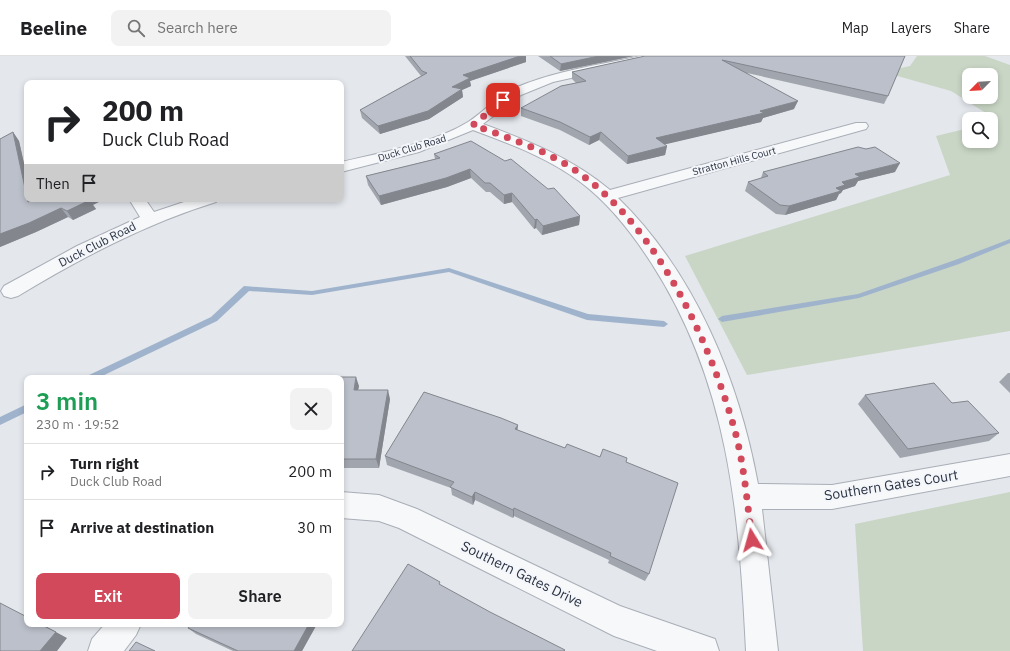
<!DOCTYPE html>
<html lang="en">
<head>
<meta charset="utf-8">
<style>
	:root { --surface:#fff; --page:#f2f2f2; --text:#202124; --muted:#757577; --line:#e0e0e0; --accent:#d1495b }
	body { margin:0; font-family:"IBM Plex Sans",sans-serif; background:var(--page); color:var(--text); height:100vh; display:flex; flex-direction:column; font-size:15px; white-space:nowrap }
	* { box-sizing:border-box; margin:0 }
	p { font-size:13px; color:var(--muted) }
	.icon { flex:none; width:22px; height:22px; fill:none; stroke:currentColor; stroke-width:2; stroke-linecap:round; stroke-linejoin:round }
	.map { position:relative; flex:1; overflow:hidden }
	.sheet { position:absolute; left:24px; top:319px; width:320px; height:252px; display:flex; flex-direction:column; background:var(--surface); border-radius:8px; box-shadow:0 2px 6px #0003 }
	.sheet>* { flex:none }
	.guide { position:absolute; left:24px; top:24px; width:320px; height:122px; border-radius:8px; box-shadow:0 2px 6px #0003; background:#fff; color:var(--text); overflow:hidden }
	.needle { width:26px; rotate:246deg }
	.controls { position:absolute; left:962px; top:12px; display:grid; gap:8px }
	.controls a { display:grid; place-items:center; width:36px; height:36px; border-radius:8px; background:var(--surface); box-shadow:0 2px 6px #0003; font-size:20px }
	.pin { position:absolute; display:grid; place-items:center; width:34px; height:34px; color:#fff; margin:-17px; border-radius:8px; box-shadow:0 2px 6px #0006 }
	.me { position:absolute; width:44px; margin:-22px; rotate:352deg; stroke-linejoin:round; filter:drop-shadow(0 0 3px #0008) }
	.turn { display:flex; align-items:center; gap:14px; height:84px; padding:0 12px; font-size:18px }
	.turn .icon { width:52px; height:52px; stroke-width:2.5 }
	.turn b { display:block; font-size:28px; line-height:34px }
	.then { display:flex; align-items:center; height:38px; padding:0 12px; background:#0003; gap:8px; font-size:15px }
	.round { display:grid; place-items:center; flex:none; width:42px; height:42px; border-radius:8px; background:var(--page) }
	.overview { display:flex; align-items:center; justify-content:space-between; height:68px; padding:0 12px }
	h1 { font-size:24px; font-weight:600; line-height:30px; color:#1e9e55 }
	.primary-button { display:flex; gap:8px; margin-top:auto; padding:8px 12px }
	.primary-button a { flex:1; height:46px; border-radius:8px; background:var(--accent); color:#fff; font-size:16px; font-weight:600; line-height:46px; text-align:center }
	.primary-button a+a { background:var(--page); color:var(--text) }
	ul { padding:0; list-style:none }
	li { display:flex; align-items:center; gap:12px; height:56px; padding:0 12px; border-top:1px solid var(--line) }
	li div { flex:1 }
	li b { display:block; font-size:15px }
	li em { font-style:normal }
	header { display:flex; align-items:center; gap:24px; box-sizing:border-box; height:56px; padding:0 20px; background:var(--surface); border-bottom:1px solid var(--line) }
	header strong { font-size:19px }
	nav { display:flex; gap:22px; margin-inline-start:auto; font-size:14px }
	.search { width:280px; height:36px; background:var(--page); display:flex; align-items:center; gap:10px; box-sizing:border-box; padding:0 14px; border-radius:8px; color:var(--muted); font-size:15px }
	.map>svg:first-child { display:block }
</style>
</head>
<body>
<header>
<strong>Beeline</strong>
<div class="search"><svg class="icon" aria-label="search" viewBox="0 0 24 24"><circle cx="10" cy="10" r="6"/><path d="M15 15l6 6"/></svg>Search here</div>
<nav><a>Map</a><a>Layers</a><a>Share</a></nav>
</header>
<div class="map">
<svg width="1010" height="595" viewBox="0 0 1010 595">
	<rect width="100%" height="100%" fill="#e4e7ec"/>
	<path fill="#c9d6c5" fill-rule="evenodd" d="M917,0H985L1010,9V275L747,319L685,200L950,119L936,80L969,72V85H991V66L997,64L951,35L883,16L910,10ZM969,19H991V41H969Z
		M1010,436V595H863L855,468Z"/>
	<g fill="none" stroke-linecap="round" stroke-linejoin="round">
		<path fill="#9fb4cc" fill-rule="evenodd" d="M1010,183V187L959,208L859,242L722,266L718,263L722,260L858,238L955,204Z
			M449,212L588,258L664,265L668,268L664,271L587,264L449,216L312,239L249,235L217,265L98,322H86L87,320L211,261L244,230L312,235Z
			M27,348V356L0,369V361Z"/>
		<defs>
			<path id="street" d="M641,0H663L657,3L553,26L521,39L483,68C529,85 572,102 610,134L856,67H866L868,70L866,73L618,142C695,217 739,324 758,428L832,429L1010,398V420L832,453H762L778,595H746C739,456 729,328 652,208C632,177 609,147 579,125C547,101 510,88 473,74L419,96L341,116V106C380,97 434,87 468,66C484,56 497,40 515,32C555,15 598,9 641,0Z
				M129,143H145L154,156L193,143H218L216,146C145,168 81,202 18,240L11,242L4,240L1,235L4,230L77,190L140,161Z
				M341,436L379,439L417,453L620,550L715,583L719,595H657L614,580L399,472L379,465L341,462Z
				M105,568H141L136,579L124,595H88L92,583Z"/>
		</defs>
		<use href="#street" stroke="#a9aeb7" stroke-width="2"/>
		<use href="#street" fill="#f7f8fa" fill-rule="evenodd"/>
	</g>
	<path fill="#a1a5ae" d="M405,0H526V6L470,25L471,30L462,34L463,41L429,63L380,78L362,62L360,54L421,20Z
		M538,0H634L560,15Z
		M645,0H905L888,40L884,48L747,17L794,53L763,62L761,66L664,88L667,90L665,99L627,108L599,84L589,89L560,74L521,60V52L576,27L572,23V16Z
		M13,76L19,85L27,121V143H32V144L93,149L96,153L73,164L68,161L36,176L0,191V83Z
		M434,98L580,160L579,169L542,179L536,172L534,173L512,146L504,148L490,136H486L471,122L447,131L381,149L368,129L366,120L435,103Z
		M763,116H895L858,125L855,130L843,134L841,137L839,138L836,144L785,159L776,158L745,135L748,126L761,122Z
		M1008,317H1010V337L999,326Z
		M341,322L359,330L358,334L390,343L379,412H341Z
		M865,339L952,347L999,377L989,385L900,402L858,348Z
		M518,369L517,374L565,392L600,401L626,406L649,518L645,525L608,507L609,504L514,460L513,462L475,444L473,449L452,439L451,432L387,409L385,400Z
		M317,568L302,595H233L196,578L188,572Z"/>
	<path fill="#83868d" d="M520,0H526V6L470,25L471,30L462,34L463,41L429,63L380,78L378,70L452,31L463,19Z
		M599,0H634L560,15L561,8Z
		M798,45L794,53L763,62L761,66L654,91L656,82Z
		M13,76L19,85L27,121V142Z
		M601,76L599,84L589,89L590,81Z
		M667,90L665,99L627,108L628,100Z
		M900,107L895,116L858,125L855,130L843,134L841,137L839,138L836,144L785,159L789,150L836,132L842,126L855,118Z
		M470,113L471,122L447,131L381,149L379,140Z
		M512,137V146L504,148V139Z
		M27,143H32L35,155L28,146Z
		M86,143H105L93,149L96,153L73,164L67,155Z
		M61,152L68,161L36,176L0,191V178Z
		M580,160L579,169L542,179L543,170Z
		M537,163L536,172L534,173L535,164Z
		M356,321L359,330L356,343L354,334Z
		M388,334L390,343L379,412L376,403Z
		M518,369L517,377L515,373Z
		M475,436V444L473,449L472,441Z
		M514,452V460L513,462V454Z
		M41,568L67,582L57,595H40Z
		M309,568H317L302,595H294Z"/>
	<path fill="#bbc0ca" stroke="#83868d" d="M410,0H520L463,19L470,22L452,31L462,33L428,55L378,70L360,54L427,17L422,15Z
		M550,0H599L561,8Z
		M645,0H905L888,40L722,4L798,45L760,55L764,57L656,82L667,90L628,100L601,76L590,81L560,66L521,52L561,30L586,25L572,16Z
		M13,76L28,146L35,143H88L90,144L67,155L61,152L29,167L0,178V83Z
		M471,85L505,105L511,103L548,133L554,132L580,160L543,170L537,163L535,164L512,137L504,139L490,127H485L470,113L446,122L379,140L366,120L440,102L434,98Z
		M858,91L866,93L875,91L900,107L855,118L860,121L842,126L845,129L836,132L841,135L789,150L780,149L748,126L768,120L763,116Z
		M329,321H356L354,334H388L376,403H341V322H329Z
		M934,327L952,347L968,345L999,377L908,393L865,339Z
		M424,336L501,362L518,369L515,373L565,392L567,388L600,401L603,393L627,402L626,406L678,427L649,518L610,500L611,497L514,452L513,454L475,436L472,441L450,431L454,426L385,400Z
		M408,508L440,526L439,528L490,556L565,594L564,595H352Z
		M0,547L27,561V568H40L56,576L40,595H0Z
		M191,568H309L294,595H238L188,572Z
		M136,586L155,595H129Z"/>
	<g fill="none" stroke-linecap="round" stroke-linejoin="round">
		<path stroke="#d1495b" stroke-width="7" stroke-dasharray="0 12.6" d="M503,44L473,69C503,80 534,90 562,106C649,156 706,275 733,368C744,405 747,446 752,484"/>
	</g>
	<g text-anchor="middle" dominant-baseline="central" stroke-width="4" stroke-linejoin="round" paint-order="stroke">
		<g font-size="10" fill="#2b3445" stroke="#f4f6f9">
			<text transform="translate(412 92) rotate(-17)">Duck Club Road</text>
			<text transform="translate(734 105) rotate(-15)">Stratton Hills Court</text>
		</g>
		<g font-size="12" fill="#2b3445" stroke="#f4f6f9">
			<text transform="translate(97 188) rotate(-27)">Duck Club Road</text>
		</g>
		<g font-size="14" fill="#2b3445" stroke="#f4f6f9">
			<text transform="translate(891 429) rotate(-9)">Southern Gates Court</text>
			<text transform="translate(522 518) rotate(26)">Southern Gates Drive</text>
		</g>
	</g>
</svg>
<div class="controls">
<a><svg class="needle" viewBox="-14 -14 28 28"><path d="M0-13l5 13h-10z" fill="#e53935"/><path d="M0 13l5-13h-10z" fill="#757577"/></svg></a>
<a><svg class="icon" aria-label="search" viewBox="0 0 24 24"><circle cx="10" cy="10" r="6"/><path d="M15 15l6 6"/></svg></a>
</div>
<div class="pin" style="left:503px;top:44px;background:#d93025"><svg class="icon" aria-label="arrive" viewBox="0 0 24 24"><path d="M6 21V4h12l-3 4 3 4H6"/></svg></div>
<svg class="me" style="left:752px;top:484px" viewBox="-20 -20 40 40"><path d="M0-17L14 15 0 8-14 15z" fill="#d1495b" stroke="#fff" stroke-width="4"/></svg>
<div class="guide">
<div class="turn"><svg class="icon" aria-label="right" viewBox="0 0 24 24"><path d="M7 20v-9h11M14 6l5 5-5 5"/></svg><div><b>200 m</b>Duck Club Road</div></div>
<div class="then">Then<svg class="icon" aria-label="arrive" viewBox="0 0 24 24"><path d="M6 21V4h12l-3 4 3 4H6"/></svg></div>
</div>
<section class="sheet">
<div class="overview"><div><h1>3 min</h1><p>230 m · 19:52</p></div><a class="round"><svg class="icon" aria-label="close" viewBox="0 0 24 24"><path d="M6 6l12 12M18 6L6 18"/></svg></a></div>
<ul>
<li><svg class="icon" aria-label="right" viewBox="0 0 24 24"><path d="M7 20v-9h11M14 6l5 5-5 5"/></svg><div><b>Turn right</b><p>Duck Club Road</p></div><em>200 m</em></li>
<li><svg class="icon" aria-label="arrive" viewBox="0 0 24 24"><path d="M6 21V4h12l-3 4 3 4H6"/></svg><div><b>Arrive at destination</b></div><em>30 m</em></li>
</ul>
<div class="primary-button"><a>Exit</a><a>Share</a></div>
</section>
</div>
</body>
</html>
